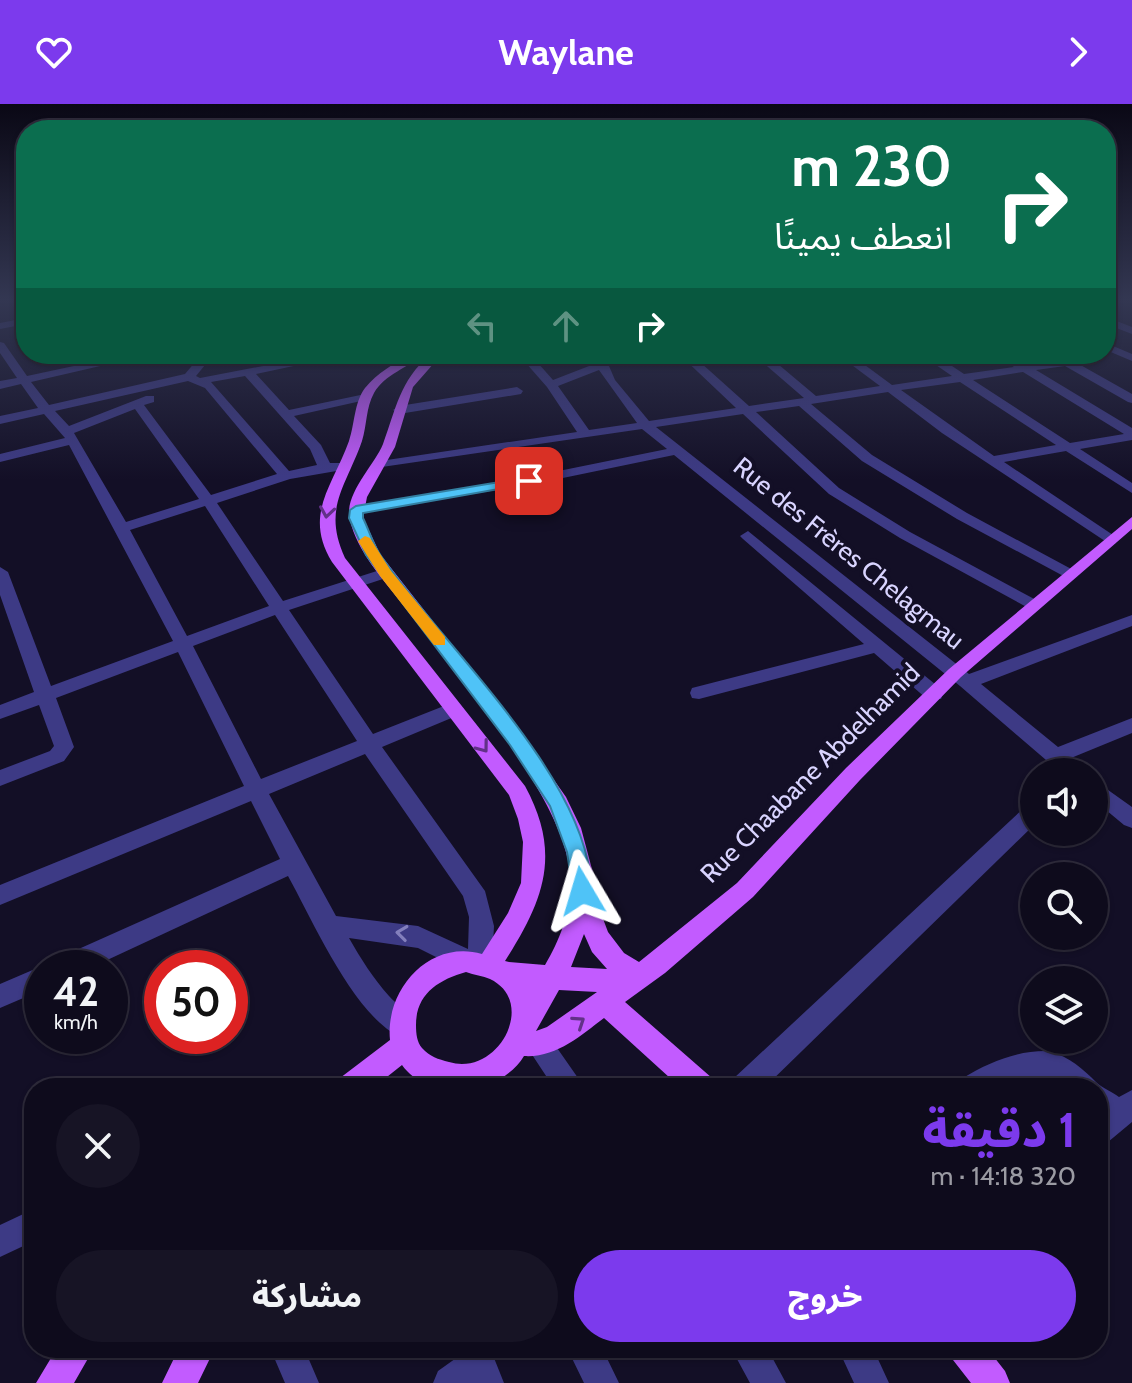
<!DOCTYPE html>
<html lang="ar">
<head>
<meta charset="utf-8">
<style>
	:root { --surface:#0e0b1c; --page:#171425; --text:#f1f3f6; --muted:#9b9ba3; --line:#2e2b3b; --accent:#7c3aed }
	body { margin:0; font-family:Cabin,"Noto Sans Arabic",sans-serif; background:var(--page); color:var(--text); direction:rtl; height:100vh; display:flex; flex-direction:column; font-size:30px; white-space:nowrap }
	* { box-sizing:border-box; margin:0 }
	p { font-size:26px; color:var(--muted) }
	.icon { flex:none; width:44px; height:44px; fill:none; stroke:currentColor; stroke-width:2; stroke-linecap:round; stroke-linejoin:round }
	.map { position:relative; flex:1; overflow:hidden; direction:ltr }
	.sheet { position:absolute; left:24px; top:974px; width:1084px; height:280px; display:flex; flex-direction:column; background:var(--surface); border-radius:32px; box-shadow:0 2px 6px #0004,0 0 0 2px var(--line); direction:rtl }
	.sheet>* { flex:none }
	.banner { position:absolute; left:16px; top:16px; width:1100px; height:244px; border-radius:32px; box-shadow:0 2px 6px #0004,0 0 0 2px var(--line); direction:rtl; background:#0b6e4f; color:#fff; overflow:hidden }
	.controls { position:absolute; left:1020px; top:654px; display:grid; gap:16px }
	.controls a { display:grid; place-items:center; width:88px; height:88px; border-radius:50%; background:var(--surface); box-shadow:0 2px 6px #0004,0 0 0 2px var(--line); font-size:40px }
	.speed { position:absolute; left:24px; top:846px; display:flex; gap:16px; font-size:40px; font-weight:700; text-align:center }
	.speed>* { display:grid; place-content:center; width:104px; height:104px; border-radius:50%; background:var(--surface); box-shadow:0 2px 6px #0004,0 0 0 2px var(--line); line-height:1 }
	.speed small { font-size:20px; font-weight:400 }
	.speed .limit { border:12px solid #d22; background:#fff; color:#111 }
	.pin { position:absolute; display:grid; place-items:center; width:68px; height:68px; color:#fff; margin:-34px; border-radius:16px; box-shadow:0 4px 12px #0006 }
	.me { position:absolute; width:88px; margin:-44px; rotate:353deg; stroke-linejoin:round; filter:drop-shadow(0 0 6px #0008) }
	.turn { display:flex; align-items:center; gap:28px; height:168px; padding:0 32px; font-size:36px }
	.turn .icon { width:104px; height:104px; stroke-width:2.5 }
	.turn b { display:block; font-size:56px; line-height:68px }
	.lanes { display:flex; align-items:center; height:76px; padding:0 32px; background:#0003; justify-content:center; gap:40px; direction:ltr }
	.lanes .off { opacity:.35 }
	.round { display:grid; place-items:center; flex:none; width:84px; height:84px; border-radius:42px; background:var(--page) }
	.headline { display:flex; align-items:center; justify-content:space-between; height:136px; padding:0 32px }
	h1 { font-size:48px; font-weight:800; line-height:60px; color:var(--accent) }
	.primary-button { display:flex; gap:16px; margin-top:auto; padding:16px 32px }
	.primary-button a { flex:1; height:92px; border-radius:48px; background:var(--accent); color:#fff; font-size:32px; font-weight:800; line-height:92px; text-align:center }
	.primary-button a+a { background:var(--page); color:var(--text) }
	header { display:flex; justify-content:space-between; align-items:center; height:104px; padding:0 32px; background:var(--accent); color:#fff; font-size:36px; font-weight:800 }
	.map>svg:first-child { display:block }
</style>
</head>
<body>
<header><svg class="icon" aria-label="forward" viewBox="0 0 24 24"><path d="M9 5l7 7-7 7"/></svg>Waylane<svg class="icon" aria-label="heart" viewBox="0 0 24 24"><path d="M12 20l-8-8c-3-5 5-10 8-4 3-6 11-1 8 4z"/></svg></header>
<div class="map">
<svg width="1132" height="1279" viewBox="0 0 1132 1279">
	<rect width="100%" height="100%" fill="#130f26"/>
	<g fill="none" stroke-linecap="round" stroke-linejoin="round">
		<path fill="#3d3a85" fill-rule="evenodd" d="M1106,213L1132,223V230L1106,220Z
			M26,214V220L0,225V219Z
			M0,238L4,239L27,272L130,250H152L31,278L49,301L185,270L202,250H214L196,272L200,274L326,250H350L256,270L289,306L370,289V295L294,312L321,341L330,359H348V365L290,375L217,399L283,497L380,466H392L394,469L392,472L289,506L373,630L454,598L464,605L461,610L382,643L485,787L494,822L492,858L488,866L466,868L418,844L349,834C361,855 373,874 389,892C398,902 409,907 414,920L410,929L401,933C355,914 312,815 288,772L90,864H50L54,856L280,755L251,697L0,801V781L244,682L178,548L56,594L74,643L64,657L0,682V666L50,647L54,642L39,601L0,615V601L34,588L0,491V463L8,468L51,582L173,537L69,341L0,358V350L65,334L44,310L0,320V312L38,304L21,280L0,285V277L17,274L0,249ZM245,272L310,345L317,361L289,367L211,278ZM188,277L205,284L277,370L211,391L144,301L154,298V292H146L69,322L55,307ZM135,305L199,395L126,418L74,329ZM205,402L269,502L187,532L130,426ZM275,511L357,637L261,675L193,542ZM365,650L463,792L469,813L468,845L418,822L336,812L269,690Z
			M1106,239L1132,250V257L1106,246Z
			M518,250H530L553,276L620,250H636L609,262L615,276L649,317L736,304L679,250H691L749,302L804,294L753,250H766L816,292L880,282L837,250H850L892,281L952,272L920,250H934L964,270L1014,263L995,250H1009L1027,261L1056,256L1052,250H1061L1132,290V299L1128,298L1065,262L1036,266L1132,324V336L1080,345L1132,379V389L1066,347L1004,358L1116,433V439L1111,441L942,329L888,288L811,300L872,351L967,409L1075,467L1077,470L1069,475L957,415L862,357L799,302L756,308L839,384L910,428L1038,497L1040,501L1032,506L900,434L829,390L743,310L656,323L969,570L1132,511V522L981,580L1058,643L1132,614V629L1071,654L1084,668H1060L960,582L674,351L529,381L351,409L349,406L356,402L529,373L667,345L642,325L375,364V358L380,357L577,328L547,283ZM599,266L637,319L589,326L558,282ZM1023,268L1124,330L1070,339L973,276ZM960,278L1056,341L994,352L901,286Z
			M517,283L523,287L521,290L399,310L393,306L399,302Z
			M748,427L941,585L943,590L941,595H927L874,549L699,595L692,594L690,589L692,584L864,540L743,435L740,432Z
			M1094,676L1132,703V724L1124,721L1094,696Z
			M1034,699V721L764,984H730L734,974L1026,702Z
			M42,862L47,864H42V886L0,904V880Z
			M538,927L548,931L585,984H554L525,940L528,931Z
			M1049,947C1071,954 1082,964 1097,979C1102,984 1113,988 1119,993L1132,986V1018L1108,1038L1098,1042V984H1064L1054,976L1038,974L1000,984H959L963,974C989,958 1018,946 1049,947Z
			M34,1105V1137L0,1153V1121Z
			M270,1244H304L319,1279H285Z
			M456,1244H490L504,1279H433L438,1267L459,1252Z
			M567,1244H602L619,1279H584Z
			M731,1244H767L786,1279H750Z
			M846,1244H881L877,1253L889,1279H854L842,1253Z"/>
		<path fill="#c25bff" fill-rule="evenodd" d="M409,250H423C408,264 385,270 374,289C366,303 367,321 362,337C346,383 322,404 345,454L525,682C562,750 544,796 505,857L509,858L545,861C561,834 574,800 570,769C563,690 450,564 401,498C382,474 357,447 350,416C343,391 374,362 383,340C397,302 399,279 430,250H442L413,283L395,343L367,393L363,414L380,450L523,632L566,693L581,724L593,769V788L608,828L624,849L639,858L737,779L846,664L949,565L1132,413V425L961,573L860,676L753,793L665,869L625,898L712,974L716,984H681L604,914C580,932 556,954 524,952C501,991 430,1000 402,961L373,984H336L340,974L390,936C385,886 429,835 482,850L508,809L521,779L523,738L518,715L509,691L332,458C303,410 333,382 349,337C355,319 354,299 365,284C377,269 394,260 409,250ZM584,830L592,848L607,865L571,863ZM466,868C474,871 483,872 490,875C538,898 498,973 449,958C438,955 430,953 422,944C417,938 416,930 416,921C416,890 438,876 466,868ZM559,886L597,888L547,923L536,927Z
			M57,1244H94L74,1279H36Z
			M179,1244H215L198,1279H162Z
			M948,1244H987L1005,1267L1010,1279H971L953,1256Z"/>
	</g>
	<defs><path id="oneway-chevron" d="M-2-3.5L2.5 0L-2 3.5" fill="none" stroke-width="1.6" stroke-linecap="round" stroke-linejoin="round" transform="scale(2)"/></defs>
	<g stroke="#623188">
		<use href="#oneway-chevron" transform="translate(327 408) rotate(99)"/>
		<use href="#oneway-chevron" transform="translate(483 643) rotate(53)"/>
		<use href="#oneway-chevron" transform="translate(579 918) rotate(-34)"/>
	</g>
	<use stroke="#837fbc" href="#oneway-chevron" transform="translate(402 829) rotate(-173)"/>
	<linearGradient id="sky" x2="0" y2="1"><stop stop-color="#0a0815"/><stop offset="0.52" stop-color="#333752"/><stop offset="1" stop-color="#333752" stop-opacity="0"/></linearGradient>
	<rect width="1132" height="376" fill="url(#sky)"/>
	<path fill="#4fc3f7" stroke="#337fa1" stroke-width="2" d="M529,373L533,374V379L363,409V414C369,426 373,441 381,452C443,541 576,663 590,770C591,778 593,785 589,793L582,796L574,793L567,748L550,702L510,641L366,451L349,414L350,406L356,402Z"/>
	<path fill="#f59e0b" d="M365,432L370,434L391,467L445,533V541H434L380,472L358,437Z"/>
	<g text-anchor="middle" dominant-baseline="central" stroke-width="8" stroke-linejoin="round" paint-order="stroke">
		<g font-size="26" fill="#d9d4ff" stroke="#130f26">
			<text transform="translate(849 449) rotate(39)">Rue des Frères Chelagmau</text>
			<text transform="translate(810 669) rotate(-45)">Rue Chaabane Abdelhamid</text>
		</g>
	</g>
</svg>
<div class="controls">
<a><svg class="icon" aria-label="sound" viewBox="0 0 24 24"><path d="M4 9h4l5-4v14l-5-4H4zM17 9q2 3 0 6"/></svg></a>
<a><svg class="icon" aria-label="search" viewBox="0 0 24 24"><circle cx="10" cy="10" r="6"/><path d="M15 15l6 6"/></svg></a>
<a><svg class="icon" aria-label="layers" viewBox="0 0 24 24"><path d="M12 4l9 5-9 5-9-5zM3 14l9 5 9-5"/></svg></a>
</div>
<div class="speed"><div>42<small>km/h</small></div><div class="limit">50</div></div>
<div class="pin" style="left:529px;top:377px;background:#d93025"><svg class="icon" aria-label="arrive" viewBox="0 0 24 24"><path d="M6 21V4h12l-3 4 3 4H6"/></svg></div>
<svg class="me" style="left:582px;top:787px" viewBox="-20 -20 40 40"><path d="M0-17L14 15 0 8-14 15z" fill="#4fc3f7" stroke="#fff" stroke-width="4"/></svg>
<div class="banner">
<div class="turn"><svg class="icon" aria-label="right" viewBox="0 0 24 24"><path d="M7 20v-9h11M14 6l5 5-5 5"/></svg><div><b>230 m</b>انعطف يمينًا</div></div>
<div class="lanes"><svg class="icon off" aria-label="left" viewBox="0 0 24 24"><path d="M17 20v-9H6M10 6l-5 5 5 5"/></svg><svg class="icon off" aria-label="ahead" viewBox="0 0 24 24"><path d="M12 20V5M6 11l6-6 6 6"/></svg><svg class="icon" aria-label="right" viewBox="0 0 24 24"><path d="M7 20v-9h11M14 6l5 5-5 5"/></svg></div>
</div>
<section class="sheet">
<div class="headline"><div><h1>1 دقيقة</h1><p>320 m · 14:18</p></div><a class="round"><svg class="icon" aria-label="close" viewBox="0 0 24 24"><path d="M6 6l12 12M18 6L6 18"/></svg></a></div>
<div class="primary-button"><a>خروج</a><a>مشاركة</a></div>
</section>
</div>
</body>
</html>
